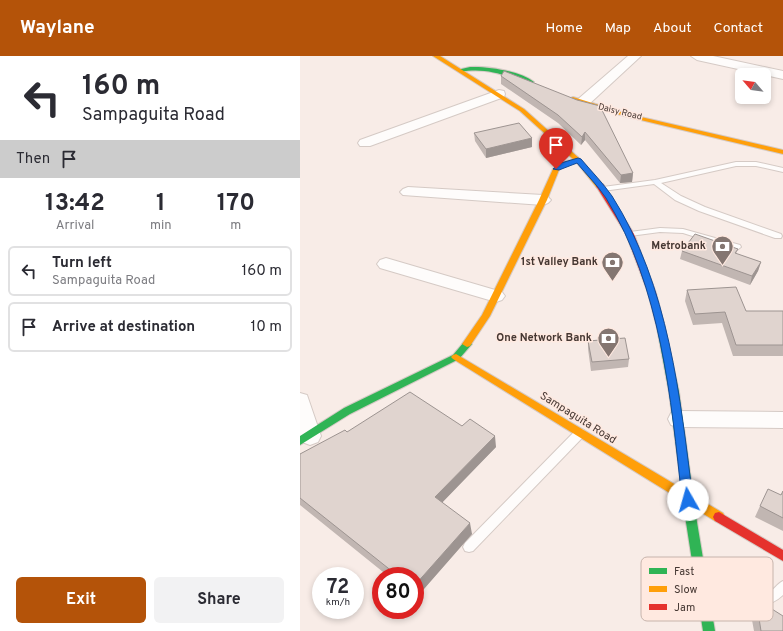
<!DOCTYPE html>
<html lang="en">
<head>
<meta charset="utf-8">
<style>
	:root { --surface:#fff; --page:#f2f2f3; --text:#2b2b33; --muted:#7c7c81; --line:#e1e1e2; --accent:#b45309 }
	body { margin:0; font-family:Overpass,sans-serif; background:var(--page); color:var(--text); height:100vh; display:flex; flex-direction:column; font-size:15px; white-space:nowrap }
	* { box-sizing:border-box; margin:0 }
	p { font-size:13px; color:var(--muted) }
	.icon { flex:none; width:22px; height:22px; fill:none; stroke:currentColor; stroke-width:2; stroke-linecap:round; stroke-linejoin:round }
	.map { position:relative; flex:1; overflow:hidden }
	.side { display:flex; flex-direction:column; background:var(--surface); width:300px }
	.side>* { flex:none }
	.guide { background:#fff; color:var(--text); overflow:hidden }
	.needle { width:26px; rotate:298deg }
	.tools { position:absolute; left:435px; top:12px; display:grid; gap:8px }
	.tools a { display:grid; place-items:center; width:36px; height:36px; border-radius:6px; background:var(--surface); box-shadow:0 2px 6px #0003; font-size:20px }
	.speed { position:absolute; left:12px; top:511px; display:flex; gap:8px; font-size:20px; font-weight:700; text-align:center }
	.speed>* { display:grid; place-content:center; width:52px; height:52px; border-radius:50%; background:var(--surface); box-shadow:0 2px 6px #0003; line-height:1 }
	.speed small { font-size:10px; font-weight:400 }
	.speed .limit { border:6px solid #d22; background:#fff; color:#111 }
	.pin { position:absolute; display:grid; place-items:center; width:34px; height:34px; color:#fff; margin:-41px -17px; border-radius:50% 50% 50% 0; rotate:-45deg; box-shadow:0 0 4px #0007 }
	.pin .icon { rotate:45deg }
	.me { position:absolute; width:44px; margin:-22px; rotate:353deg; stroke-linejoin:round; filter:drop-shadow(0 0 3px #0008) }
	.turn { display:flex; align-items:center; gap:14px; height:84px; padding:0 16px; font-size:18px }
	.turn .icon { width:52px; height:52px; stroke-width:2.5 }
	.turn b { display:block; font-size:28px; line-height:34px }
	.then { display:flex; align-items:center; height:38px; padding:0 16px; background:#0003; gap:8px; font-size:15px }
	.eta { display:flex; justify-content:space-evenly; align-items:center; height:68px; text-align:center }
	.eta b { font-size:24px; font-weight:700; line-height:28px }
	.action { display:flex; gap:8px; margin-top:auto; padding:8px 16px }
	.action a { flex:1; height:46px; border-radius:6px; background:var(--accent); color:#fff; font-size:16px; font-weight:700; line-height:46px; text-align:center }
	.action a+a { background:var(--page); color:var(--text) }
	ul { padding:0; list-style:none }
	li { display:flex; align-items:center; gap:12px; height:50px; margin:0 8px 6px; padding:0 8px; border:2px solid var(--line); border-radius:6px }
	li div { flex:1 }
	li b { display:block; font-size:15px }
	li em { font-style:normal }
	header { display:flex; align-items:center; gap:24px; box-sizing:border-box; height:56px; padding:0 20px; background:var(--accent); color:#fff }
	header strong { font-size:19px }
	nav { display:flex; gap:22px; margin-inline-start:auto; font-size:14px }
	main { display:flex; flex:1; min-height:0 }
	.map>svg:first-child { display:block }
</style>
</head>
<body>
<header>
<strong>Waylane</strong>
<nav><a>Home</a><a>Map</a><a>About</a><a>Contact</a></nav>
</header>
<main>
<section class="side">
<div class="guide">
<div class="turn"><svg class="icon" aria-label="left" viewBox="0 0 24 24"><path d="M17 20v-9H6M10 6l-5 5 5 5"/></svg><div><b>160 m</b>Sampaguita Road</div></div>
<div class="then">Then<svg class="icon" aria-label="arrive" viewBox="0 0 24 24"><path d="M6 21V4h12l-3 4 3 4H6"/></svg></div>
</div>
<div class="eta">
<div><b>13:42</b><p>Arrival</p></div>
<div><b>1</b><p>min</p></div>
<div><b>170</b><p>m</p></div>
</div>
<ul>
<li><svg class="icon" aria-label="left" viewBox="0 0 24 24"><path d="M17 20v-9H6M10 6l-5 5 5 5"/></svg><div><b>Turn left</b><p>Sampaguita Road</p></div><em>160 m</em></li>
<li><svg class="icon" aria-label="arrive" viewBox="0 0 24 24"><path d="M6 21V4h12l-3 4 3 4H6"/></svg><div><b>Arrive at destination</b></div><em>10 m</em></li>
</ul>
<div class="action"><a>Exit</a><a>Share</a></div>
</section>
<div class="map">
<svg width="483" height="575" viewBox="0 0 483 575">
	<rect width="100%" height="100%" fill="#f8ece7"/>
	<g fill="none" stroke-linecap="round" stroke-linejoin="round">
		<defs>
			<path id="lane" d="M436,106H456L483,112V116L456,110H436L361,127L381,140L405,151L481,178L482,180L481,182H475L399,155L375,144L354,128L303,135L299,133L303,131L355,124Z
				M360,172L383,173L440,189L441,191L437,194L383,177L360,176L330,180L326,178L330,176Z
				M280,373L284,374L285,377L284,380L173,495L169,496L165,495L163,491L165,487L276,374Z
				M483,525V539C463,558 433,550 407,549L403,547L401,543L403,539L407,537C422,538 454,544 468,537C474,534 477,528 483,525Z"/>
			<path id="street" d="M328,0H341L287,50H277L275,47L277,44Z
				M391,0H413L483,15V23L397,4Z
				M199,34L204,35L205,38L204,41L70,90H60L58,87L60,84Z
				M108,131L243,139L248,141L251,144L248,147L243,149L103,139L100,136L103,133Z
				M86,202L202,236L205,240L202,244L196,246L80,212L77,208L80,204Z
				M0,337L7,339L21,380L18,386L10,389L2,386L0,381Z
				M378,355L483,356V372L378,371L371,369L368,363L371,357Z"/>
			<path id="fast" d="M170,11C187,10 220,15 234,26L231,28C205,20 188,11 160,16L157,14Z
				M361,269L365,272L379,336L396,460L415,575H403L385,460L369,336L357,272Z
				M167,285L172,288L159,303L50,358L0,389V380L44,352L153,299L164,286Z"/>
			<path id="slow" d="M133,0H140L224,53L280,103L304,130L300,132H297L277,107L266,109L259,114L247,144L190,260L170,290L167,291L162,288L182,259L239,144L253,113L262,107L273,103L220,55Z
				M273,41L328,58L483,94V98L324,60L271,44V42Z
				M156,298L423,457L425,461L423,465L419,466L415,465L153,303L151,301L153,299Z"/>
			<path id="jam" d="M297,128H303L334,178L356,237L365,272L364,274H358L357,272L348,237L326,178L296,130Z
				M419,456L483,494V505L415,465L413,461L415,457Z"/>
		</defs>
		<use href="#lane" stroke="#d5cac5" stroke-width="2"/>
		<use href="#street" stroke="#d5cac5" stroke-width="2"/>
		<use href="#fast" stroke="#d5cac5" stroke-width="2"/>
		<use href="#slow" stroke="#d5cac5" stroke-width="2"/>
		<use href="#jam" stroke="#d5cac5" stroke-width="2"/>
		<use href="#lane" fill="#fefcfb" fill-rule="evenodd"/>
		<use href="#street" fill="#fefcfb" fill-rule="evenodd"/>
		<use href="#fast" fill="#30b455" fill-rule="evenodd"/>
		<use href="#slow" fill="#ff9f0a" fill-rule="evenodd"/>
		<use href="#jam" fill="#e5322d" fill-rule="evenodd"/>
	</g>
	<path fill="#c1b6b2" d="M201,20L277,44L333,117L332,126L320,127L285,84L281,89L258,67L201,28Z
		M174,77L232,82V91L186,102L175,85Z
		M438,193L436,198L461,206L458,215L450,229L380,203L382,195Z
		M387,234L446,255H483V300H433L422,267L393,269L385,245Z
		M288,285L329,303L328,311L291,315L288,293Z
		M162,370L196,391L142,446L172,478L116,542H115V520H88L0,449V398L47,376Z
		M483,435V475L455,461L460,450L481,439Z
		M456,543L483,575H454L450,553Z"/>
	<path fill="#9d9491" d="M285,76V84L281,89L282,81Z
		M232,82V91L186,102V93Z
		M333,117L332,126L320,127L321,119Z
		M461,206L458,215L450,229L452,220Z
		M195,380L196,391L137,452L135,441Z
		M170,467L172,478L116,542L115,540V529Z"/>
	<path fill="#e0d4cf" stroke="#9d9491" d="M204,15L277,44L300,50L333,117L321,119L285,76L282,81L258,59L201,20Z
		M219,67L232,82L186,93L174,77Z
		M395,178L438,193L435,197L461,206L452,220L382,195Z
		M436,231L446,255H483V289H436L425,256L395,258L387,234Z
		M325,282L329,303L292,306L288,285Z
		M110,336L162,370L170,363L195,380L135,441L170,467L115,529V520H98L0,442V398L45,374L47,376Z
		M468,433L481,439L483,435V462L460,450Z
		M456,543L483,560V575H461Z"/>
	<path fill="#1a73e8" stroke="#114b97" d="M278,102L281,103C291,115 303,127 312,140C369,230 380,340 393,444L392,447L388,449L384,447L382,444C371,341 361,232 306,142C298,130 286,118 277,107L259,114L253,113L261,107Z"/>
	<defs>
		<symbol id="bank-pin" viewBox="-11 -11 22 30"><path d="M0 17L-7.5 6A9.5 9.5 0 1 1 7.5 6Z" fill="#847671" stroke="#ffe9e0"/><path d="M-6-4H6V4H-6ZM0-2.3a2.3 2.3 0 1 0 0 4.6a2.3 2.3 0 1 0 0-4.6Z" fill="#fff"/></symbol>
	</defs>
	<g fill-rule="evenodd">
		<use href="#bank-pin" x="410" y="178" width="25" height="34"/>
		<use href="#bank-pin" x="300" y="194" width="25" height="34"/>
		<use href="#bank-pin" x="296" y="270" width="25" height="34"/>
	</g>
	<g text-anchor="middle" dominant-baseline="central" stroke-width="3" stroke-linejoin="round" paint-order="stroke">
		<g font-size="9" fill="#453732" stroke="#ffe9e0">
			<text transform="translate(320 56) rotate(14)">Daisy Road</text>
		</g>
		<g font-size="11" font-weight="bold" fill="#453732" stroke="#ffe9e0" text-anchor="end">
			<text x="406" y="190">Metrobank</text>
			<text x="298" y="206">1st Valley Bank</text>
			<text x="292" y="282">One Network Bank</text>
		</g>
		<g font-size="11" fill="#453732" stroke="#ffe9e0">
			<text transform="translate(278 362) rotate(32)">Sampaguita Road</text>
		</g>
	</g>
	<rect x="341" y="501" width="132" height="64" rx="6" fill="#ffe9e0" stroke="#c7b4ac" stroke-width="1"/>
	<rect x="349" y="512" width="18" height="6" fill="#30b455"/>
	<rect x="349" y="530" width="18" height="6" fill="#ff9f0a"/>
	<rect x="349" y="548" width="18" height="6" fill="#e5322d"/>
	<g font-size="11" fill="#453732">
		<text x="374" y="519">Fast</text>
		<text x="374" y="537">Slow</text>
		<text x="374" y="555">Jam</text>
	</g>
</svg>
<div class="tools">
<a><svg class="needle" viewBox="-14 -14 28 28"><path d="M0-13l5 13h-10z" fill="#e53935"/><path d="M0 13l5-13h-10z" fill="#7c7c81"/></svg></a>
</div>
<div class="speed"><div>72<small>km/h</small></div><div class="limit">80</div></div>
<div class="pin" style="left:256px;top:113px;background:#d93025"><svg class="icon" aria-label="arrive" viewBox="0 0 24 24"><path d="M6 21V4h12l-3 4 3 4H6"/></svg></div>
<svg class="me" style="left:388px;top:444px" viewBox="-20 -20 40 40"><circle r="19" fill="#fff"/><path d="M0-13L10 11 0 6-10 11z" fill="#1a73e8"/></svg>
</div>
</main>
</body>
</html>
